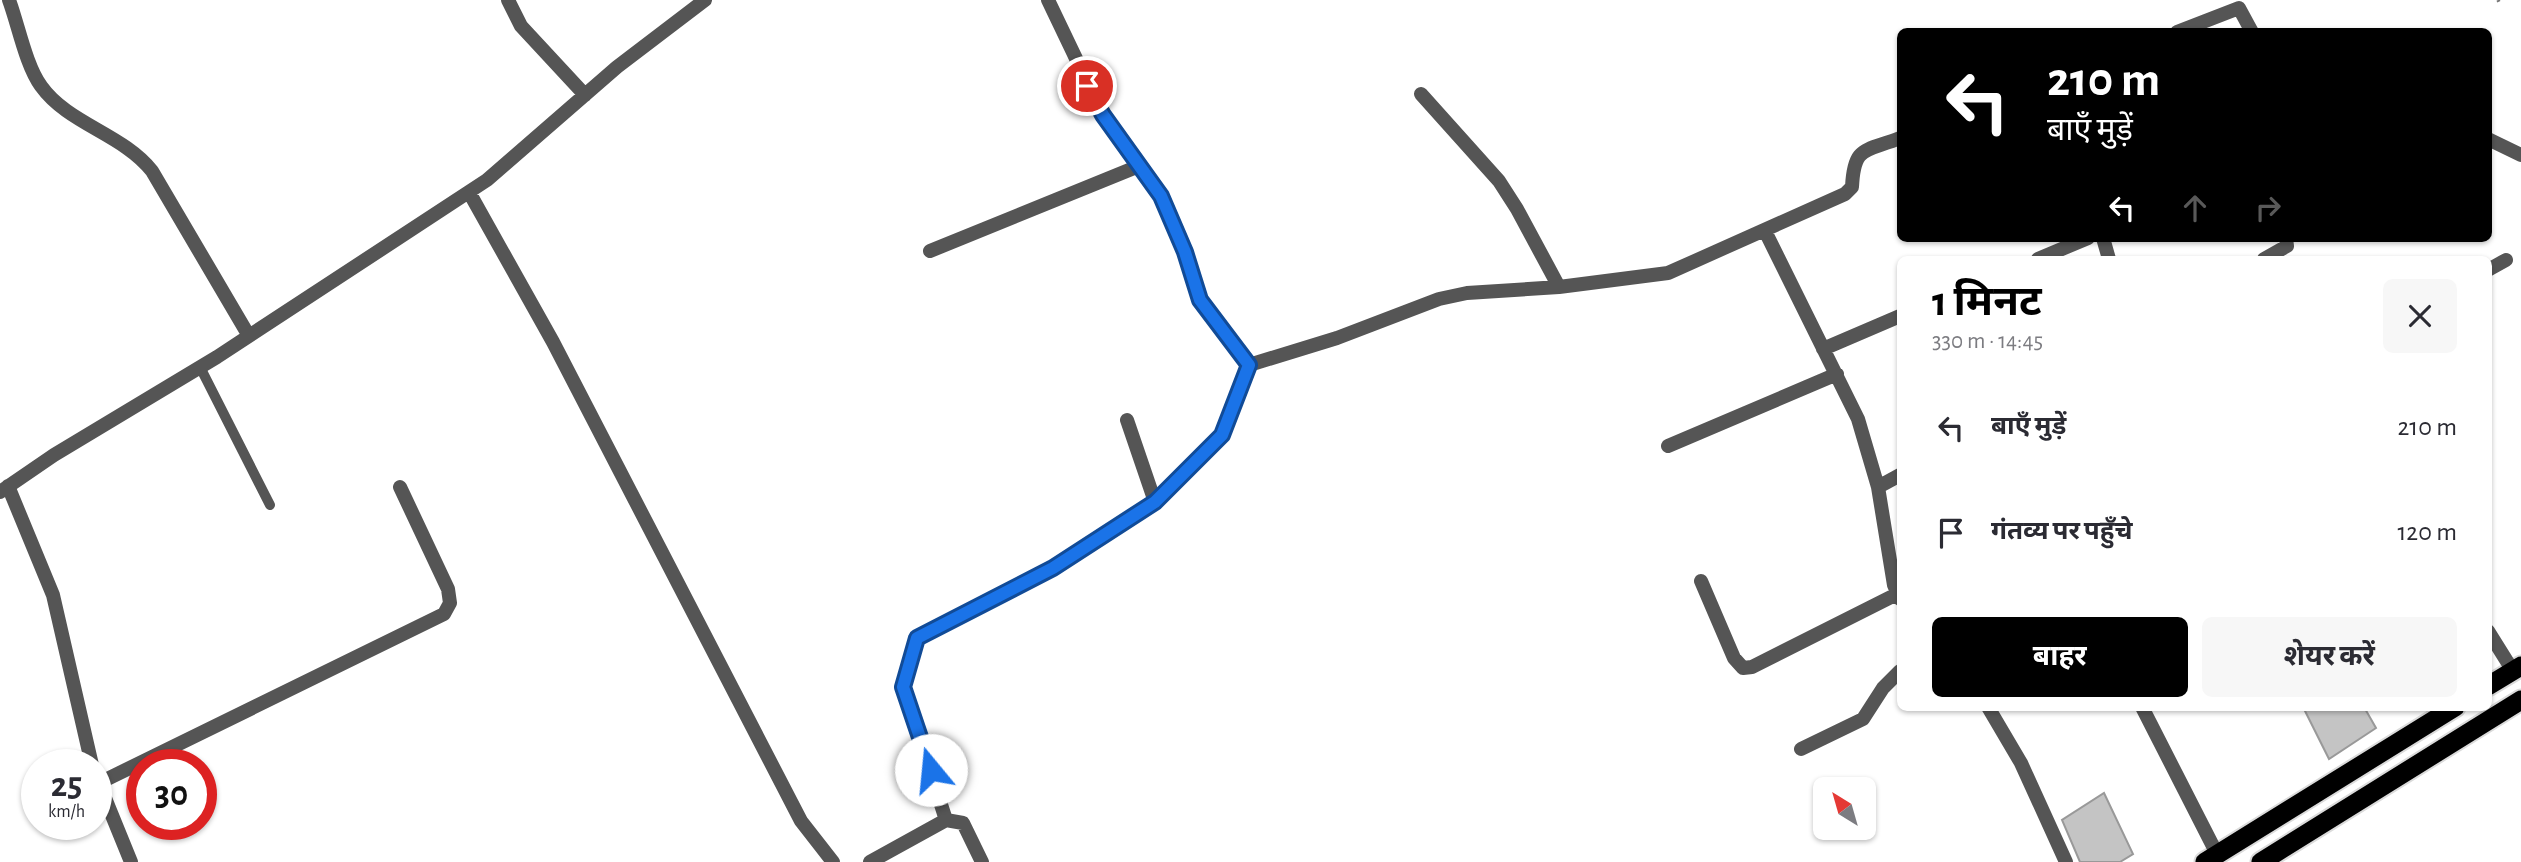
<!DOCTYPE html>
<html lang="hi">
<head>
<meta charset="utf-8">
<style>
	:root { --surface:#fff; --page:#f7f7f7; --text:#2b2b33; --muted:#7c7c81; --accent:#000 }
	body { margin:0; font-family:"Alegreya Sans","Noto Sans Devanagari",sans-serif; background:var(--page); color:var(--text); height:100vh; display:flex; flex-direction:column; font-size:26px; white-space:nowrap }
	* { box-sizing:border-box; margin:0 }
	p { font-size:23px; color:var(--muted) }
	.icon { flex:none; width:38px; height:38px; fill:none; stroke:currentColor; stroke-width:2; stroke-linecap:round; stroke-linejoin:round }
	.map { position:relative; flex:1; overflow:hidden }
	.sheet { position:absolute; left:1897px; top:256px; width:595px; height:455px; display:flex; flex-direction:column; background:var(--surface); border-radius:10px; box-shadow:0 2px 5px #0004 }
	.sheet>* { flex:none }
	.top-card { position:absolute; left:1897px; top:28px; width:595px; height:214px; border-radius:10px; box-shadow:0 2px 5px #0004; background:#000; color:#fff; overflow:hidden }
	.needle { width:46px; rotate:323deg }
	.tools { position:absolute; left:1813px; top:777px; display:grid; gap:14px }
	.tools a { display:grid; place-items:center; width:63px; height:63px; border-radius:10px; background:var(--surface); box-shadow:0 2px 5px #0004; font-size:35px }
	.speed { position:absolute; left:21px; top:749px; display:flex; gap:14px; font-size:35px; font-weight:700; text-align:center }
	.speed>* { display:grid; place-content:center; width:91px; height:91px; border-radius:50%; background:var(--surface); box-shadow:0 2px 5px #0004; line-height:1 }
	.speed small { font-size:18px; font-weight:400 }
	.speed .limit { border:10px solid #d22; background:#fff; color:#111 }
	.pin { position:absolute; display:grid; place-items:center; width:60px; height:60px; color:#fff; margin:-30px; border:4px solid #fff; border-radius:50%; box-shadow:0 2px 7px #0007 }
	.me { position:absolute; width:77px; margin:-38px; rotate:343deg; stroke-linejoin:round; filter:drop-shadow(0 0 5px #0008) }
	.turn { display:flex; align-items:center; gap:24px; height:147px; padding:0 35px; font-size:32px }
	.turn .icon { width:91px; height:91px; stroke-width:2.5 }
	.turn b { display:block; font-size:49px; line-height:60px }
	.lanes { display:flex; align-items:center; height:66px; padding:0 35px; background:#0003; justify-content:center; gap:35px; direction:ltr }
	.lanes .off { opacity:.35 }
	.round { display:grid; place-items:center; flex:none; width:74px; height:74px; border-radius:10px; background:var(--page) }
	.headline { display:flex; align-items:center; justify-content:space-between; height:119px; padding:0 35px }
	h1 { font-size:42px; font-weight:700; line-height:52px; color:var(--accent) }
	.button { display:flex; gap:14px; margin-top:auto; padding:14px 35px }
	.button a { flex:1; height:80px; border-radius:10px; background:var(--accent); color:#fff; font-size:28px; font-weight:700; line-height:80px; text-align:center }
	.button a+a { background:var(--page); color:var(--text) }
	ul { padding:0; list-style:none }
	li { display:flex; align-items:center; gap:21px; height:105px; padding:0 35px }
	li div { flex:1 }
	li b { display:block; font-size:26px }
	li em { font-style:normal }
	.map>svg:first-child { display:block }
</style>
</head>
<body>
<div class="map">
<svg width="2521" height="862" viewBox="0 0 2521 862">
	<rect width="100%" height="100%" fill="#fff"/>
	<path fill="#c4c4c4" stroke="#999" stroke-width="2" d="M2303,707H2364L2376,728L2329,759Z
		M2104,793L2133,854L2120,862H2080L2062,820Z"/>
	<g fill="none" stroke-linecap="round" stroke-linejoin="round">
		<defs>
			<path id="trunk" d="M2488,686L2521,666
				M2205,862L2455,707
				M2261,862L2521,700"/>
		</defs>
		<use href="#trunk" stroke="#dbdbdb" stroke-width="23"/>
		<path stroke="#777" stroke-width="3.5" stroke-dasharray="2 3.5" stroke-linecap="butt" d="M2498,0L2499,2"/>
		<path stroke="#555" stroke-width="10" d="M200,367L270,505"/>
		<path stroke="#555" stroke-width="14" d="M9,0C18,24 26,66 41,86C68,124 123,134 152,171L249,336
			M508,0L521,26L585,95
			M2177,32L2239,8L2252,32
			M1421,94L1499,181L1517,209L1559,287
			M2488,139L2521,155
			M469,192L553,342L801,821L833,862
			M1765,231L1858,419L1878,487L1894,585L1900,599
			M2103,238L2109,259
			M930,251L1139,166
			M2038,259L2088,238
			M2264,259L2287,246L2286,238
			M2488,270L2506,260
			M1823,349L1900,316
			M1249,365L1337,338L1439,299L1467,293L1559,287L1668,273L1845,194L1852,187C1854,145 1865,152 1900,138
			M1127,420L1155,502
			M1668,446L1837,374
			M8,486L53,595L92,765
			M1878,487L1900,475
			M0,492L54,455L217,357L487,180L617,67L705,0
			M1701,581L1734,658L1743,668L1752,667L1897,594
			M2488,631L2513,671
			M1988,707L2021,763L2066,862
			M2142,707L2217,854
			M1801,749L1863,719L1883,688L1900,671
			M96,776L131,862
			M99,783L444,614L450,603L448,589L400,487
			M946,820L903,687L917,638L1053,568L1155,502L1222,435L1249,365L1200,301L1185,252L1161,196L1103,115L1048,0
			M870,862L946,820L963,823L982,862"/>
		<use href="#trunk" stroke="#000" stroke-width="19"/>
	</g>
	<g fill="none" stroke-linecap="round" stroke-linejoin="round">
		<defs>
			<path id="route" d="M931,770L903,687L917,638L1053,568L1155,502L1222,435L1249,365L1200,300L1185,252L1161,196L1103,115L1087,86"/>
		</defs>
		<use href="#route" stroke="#114b97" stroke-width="18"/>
		<use href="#route" stroke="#1a73e8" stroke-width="12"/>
	</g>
</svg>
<div class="tools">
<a><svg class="needle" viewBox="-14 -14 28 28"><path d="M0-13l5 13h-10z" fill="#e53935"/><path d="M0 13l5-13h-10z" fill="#7c7c81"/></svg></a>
</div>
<div class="speed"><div>25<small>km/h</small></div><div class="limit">30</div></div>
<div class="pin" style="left:1087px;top:86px;background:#d93025"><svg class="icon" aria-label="arrive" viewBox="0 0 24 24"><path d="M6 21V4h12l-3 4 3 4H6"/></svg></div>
<svg class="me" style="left:931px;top:770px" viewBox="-20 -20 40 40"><circle r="19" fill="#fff"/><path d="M0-13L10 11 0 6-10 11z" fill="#1a73e8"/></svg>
<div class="top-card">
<div class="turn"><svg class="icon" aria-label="left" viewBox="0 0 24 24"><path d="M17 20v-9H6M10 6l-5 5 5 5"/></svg><div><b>210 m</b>बाएँ मुड़ें</div></div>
<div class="lanes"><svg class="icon" aria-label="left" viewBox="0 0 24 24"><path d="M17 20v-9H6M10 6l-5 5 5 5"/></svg><svg class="icon off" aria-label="ahead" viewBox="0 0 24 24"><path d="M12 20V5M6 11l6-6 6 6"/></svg><svg class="icon off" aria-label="right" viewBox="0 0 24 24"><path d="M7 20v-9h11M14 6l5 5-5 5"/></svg></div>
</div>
<section class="sheet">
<div class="headline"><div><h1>1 मिनट</h1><p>330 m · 14:45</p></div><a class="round"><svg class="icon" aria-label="close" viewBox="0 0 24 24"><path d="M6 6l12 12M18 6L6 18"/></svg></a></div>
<ul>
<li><svg class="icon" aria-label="left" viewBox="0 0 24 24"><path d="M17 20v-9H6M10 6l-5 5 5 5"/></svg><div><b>बाएँ मुड़ें</b></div><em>210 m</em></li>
<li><svg class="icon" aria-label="arrive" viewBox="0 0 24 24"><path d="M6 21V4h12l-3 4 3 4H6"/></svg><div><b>गंतव्य पर पहुँचे</b></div><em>120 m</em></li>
</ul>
<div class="button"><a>बाहर</a><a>शेयर करें</a></div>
</section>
</div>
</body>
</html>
